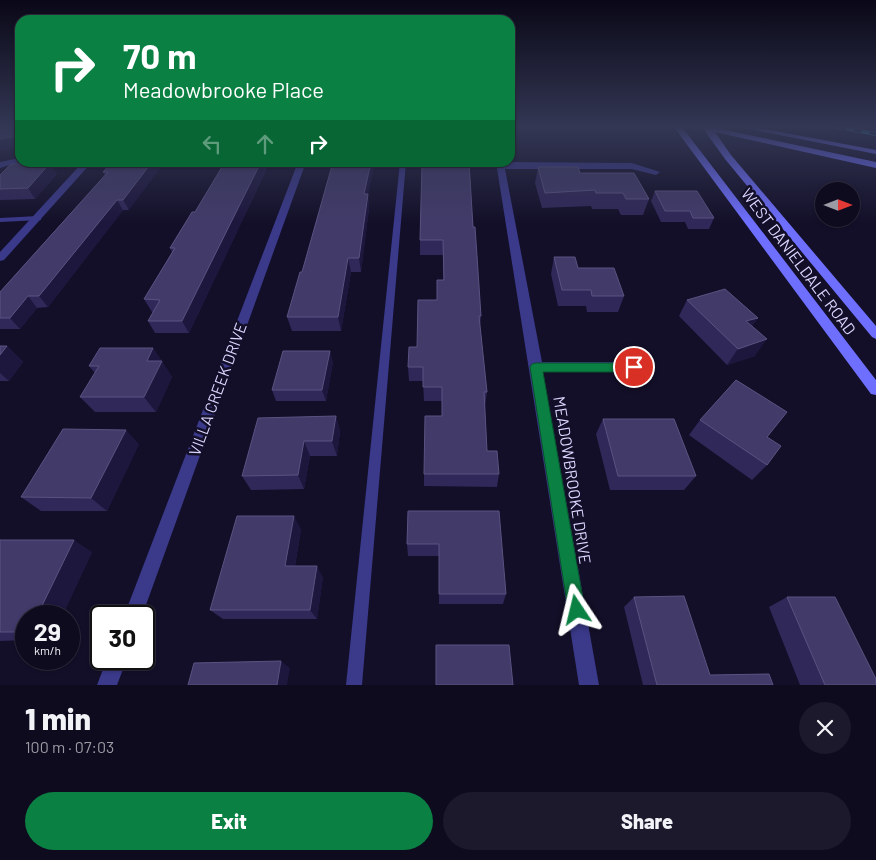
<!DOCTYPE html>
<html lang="en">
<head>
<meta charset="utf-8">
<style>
	:root { --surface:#0e0b1f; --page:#1c192c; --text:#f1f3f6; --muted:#9b9ba4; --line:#2e2b3d; --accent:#0b8043 }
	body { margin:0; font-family:Barlow,sans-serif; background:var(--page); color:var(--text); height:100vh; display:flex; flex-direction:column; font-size:19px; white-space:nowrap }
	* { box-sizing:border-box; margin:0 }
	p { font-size:16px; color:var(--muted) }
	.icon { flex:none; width:28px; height:28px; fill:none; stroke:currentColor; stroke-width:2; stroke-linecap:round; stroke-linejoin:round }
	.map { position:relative; height:685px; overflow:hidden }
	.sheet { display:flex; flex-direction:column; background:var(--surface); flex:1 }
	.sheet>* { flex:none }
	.banner { position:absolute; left:15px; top:15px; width:500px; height:152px; border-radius:15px; box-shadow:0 1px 4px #0004,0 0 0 1px var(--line); background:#0b8043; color:#fff; overflow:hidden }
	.needle { width:32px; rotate:90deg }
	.tools { position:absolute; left:815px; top:182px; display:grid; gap:10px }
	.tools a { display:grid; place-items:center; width:45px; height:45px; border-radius:50%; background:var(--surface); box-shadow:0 1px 4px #0004,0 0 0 1px var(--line); font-size:25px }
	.speed { position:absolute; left:15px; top:605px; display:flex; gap:10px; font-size:25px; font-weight:700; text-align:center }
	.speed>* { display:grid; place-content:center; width:65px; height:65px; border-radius:50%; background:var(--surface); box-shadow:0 1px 4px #0004,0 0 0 1px var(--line); line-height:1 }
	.speed small { font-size:12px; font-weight:400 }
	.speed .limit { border:2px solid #111; border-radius:8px; background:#fff; color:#111 }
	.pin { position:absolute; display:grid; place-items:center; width:42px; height:42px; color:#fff; margin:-21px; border:2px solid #fff; border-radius:50%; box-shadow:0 1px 5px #0007 }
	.me { position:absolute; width:55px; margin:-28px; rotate:350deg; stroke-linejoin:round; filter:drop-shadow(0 0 4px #0008) }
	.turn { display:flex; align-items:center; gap:18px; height:105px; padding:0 25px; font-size:22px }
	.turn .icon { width:65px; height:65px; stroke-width:2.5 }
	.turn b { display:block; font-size:35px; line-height:42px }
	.lanes { display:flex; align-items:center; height:48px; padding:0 25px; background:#0003; justify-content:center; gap:25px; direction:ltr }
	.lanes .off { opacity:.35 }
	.round { display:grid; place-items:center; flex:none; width:52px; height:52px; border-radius:26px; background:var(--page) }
	.overview { display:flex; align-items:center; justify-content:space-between; height:85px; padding:0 25px }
	h1 { font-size:30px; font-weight:800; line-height:38px }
	.primary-button { display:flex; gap:10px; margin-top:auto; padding:10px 25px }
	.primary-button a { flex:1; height:58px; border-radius:30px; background:var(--accent); color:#fff; font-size:20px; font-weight:800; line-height:58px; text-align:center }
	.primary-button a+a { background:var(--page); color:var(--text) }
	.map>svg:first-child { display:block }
</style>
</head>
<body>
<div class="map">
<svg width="876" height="685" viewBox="0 0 876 685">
	<rect width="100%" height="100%" fill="#130f29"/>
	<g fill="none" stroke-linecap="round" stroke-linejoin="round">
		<path fill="#3a398a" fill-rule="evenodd" d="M400,162H406L362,685H346Z
			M38,216H41V220L0,222V218Z"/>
		<path fill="#3a398a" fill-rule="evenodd" d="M20,158V162L0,168V162Z
			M83,162H92L4,260L0,261V252Z
			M298,162H306L142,616H124Z
			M496,162L632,163L660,172L656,175L632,169H505L542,362H634L639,363L641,367L639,371L634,372H543L599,685H579Z
			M107,659H127L117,685H97Z"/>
		<path fill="#6e6fff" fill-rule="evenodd" d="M674,127H682L876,380V395L871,394Z
			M702,127H711L876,162V168L715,132L731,155L876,326V339L872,337L725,159Z
			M739,127H754L876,150V154Z"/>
		<defs>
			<path id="rail" d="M838,127L876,134"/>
		</defs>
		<use href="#rail" stroke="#03edff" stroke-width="4"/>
		<use href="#rail" stroke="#130f29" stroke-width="2.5" stroke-dasharray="8" stroke-linecap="butt"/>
	</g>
	<path fill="#302858" d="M112,162L129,210H123L48,307L37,308L20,329H0V292L105,175L103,172Z
		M225,162H270L189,333H155L148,321L153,312H152L144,299L172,252L170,248L195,212Z
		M538,167L580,173L649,199L643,215H621L618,209H592L591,206L542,208L535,183Z
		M57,174L35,199L0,200V175Z
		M655,191L714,218L709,229H688L685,222H661L651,201Z
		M368,195L369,208L361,272H351L341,331H292L287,317L302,272Z
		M473,227L481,316L480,326L487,392L485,406L487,451L499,474L497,487L424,486V474L442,416V401H424L423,381H409L408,367L437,300L443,280V255H420V240Z
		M554,257L578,268L624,296L618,312H587L586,306H558L551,274Z
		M687,300L758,318L752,326L755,356L727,365L679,316Z
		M0,346H7L23,362L9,381H0Z
		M153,348L172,377L156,412H95L80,397L95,373L89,366Z
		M333,362L326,401H276L272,390Z
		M336,416L340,431L337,456H310L304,489L251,490L242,476Z
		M603,419L696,476L684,490H610L596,434Z
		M700,420L767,437V465L752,480L689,435Z
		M139,444L107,511H41L21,497Z
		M408,511L506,594L503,604H439V556H408L407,544Z
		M301,529L295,566L323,577L317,619H223L210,610Z
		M0,540L92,552L62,616H26V640L0,641Z
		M634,597L710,675L773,685H643L624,607Z
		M787,597L876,685H800L769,607Z"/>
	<path fill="#1d163d" d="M17,127H20V147L0,151V139Z
		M152,162H165L129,210L123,200Z
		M261,162H270L189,333L182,321Z
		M371,162H375L368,195L369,208L361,272L359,258L364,194Z
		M50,163L57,174L35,199L28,188Z
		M117,200L123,210L48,307L39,296Z
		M348,258L351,272L341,331L338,317Z
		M28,296L37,308L20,329L10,318Z
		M758,318L746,334V321Z
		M767,339L755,356L727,365L738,349Z
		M7,346L23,362L9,381L0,373V355Z
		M153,348L172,377L156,412L144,397L147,361Z
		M330,351L333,362L326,401L322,390Z
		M336,416L340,431L337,456L332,441Z
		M126,430L139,444L107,511L91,498Z
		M304,441L310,456L304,489L298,475Z
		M294,516L301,529L293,577L285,566Z
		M74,540L92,552L62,616H37Z
		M317,566L323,577L317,619L310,610Z
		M281,661L290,668L287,685H277Z"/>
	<path fill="#423b6a" stroke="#5a5381" d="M0,127H17V136L0,139Z
		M112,162H152L123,200H117L39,296H28L10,318H0V292L108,172H103Z
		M225,162H261L182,321H148L160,300L144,299L175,248H170L192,212H195Z
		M333,162H371L364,194H368L359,258H348L338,317H287L300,272H302Z
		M422,162H469L473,227H475L477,256L481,316H479L487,392H484L487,451H497L499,474H424L425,416H442V387H423V367H408L409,347H417L418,300H437V280H444L443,240H420Z
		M50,163L28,188L0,189V175L11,164Z
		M538,167H578L580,173H634L649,199H626L623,193H596L595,190L545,193Z
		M655,191H697L714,218H693L690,211H665Z
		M554,257H575L578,268H614L624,296H592L591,290H562Z
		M725,289L758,318L746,321L767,339L738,349L687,300Z
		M0,346H7L0,355Z
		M100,348H153L147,361H162L144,397H80L99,366H89Z
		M283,351H330L322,390H272Z
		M736,380L787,412L767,437L781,446L767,465L700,420Z
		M336,416L332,441H304L298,475L242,476L258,418Z
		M603,419H674L696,476H618Z
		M63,429L126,430L91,498L21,497Z
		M408,511H499L506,594H439V544H407Z
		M237,516H294L285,566H317L310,610H210Z
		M0,540H74L37,616H26V632H0Z
		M684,596L710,675L769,674L773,685H657L634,597Z
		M787,597H835L876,679V685H825Z
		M436,645H509L513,685H436Z
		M281,661L277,685H188L194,663Z"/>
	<linearGradient id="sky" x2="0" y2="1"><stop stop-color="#0a0817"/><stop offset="0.57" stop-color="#333754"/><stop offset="1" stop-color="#333754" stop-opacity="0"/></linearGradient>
	<rect width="876" height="223" fill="url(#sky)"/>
	<path fill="#0b8043" stroke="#07532c" d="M536,363H634L638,364L640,367L638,371L634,372H543L585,610L583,616L577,619L571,616L568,610L530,367L532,364Z"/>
	<g text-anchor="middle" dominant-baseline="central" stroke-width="5" stroke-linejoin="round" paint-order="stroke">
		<g font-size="16" fill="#dbd7ff" stroke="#130f29">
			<text transform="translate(799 261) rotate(53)">WEST DANIELDALE ROAD</text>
			<text transform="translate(217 389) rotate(-70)">VILLA CREEK DRIVE</text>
			<text transform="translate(573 480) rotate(81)">MEADOWBROOKE DRIVE</text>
		</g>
	</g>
</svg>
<div class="tools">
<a><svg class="needle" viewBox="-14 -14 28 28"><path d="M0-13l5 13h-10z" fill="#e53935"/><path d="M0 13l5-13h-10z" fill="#9b9ba4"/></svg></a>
</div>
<div class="speed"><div>29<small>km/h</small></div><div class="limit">30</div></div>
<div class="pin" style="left:634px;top:367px;background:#d93025"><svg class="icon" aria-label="arrive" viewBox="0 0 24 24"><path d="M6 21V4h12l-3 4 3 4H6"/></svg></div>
<svg class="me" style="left:577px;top:610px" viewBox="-20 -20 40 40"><path d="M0-17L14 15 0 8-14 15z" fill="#0b8043" stroke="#fff" stroke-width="4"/></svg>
<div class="banner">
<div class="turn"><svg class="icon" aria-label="right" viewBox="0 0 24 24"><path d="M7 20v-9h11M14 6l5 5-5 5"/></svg><div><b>70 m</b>Meadowbrooke Place</div></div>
<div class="lanes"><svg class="icon off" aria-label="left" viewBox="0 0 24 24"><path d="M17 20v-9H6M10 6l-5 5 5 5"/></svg><svg class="icon off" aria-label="ahead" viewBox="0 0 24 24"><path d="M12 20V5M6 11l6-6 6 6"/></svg><svg class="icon" aria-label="right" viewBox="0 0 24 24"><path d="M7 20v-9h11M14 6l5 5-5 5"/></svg></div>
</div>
</div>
<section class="sheet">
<div class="overview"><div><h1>1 min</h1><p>100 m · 07:03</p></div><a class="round"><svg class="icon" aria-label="close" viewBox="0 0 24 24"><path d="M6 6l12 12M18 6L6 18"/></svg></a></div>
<div class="primary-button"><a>Exit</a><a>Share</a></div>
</section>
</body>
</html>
